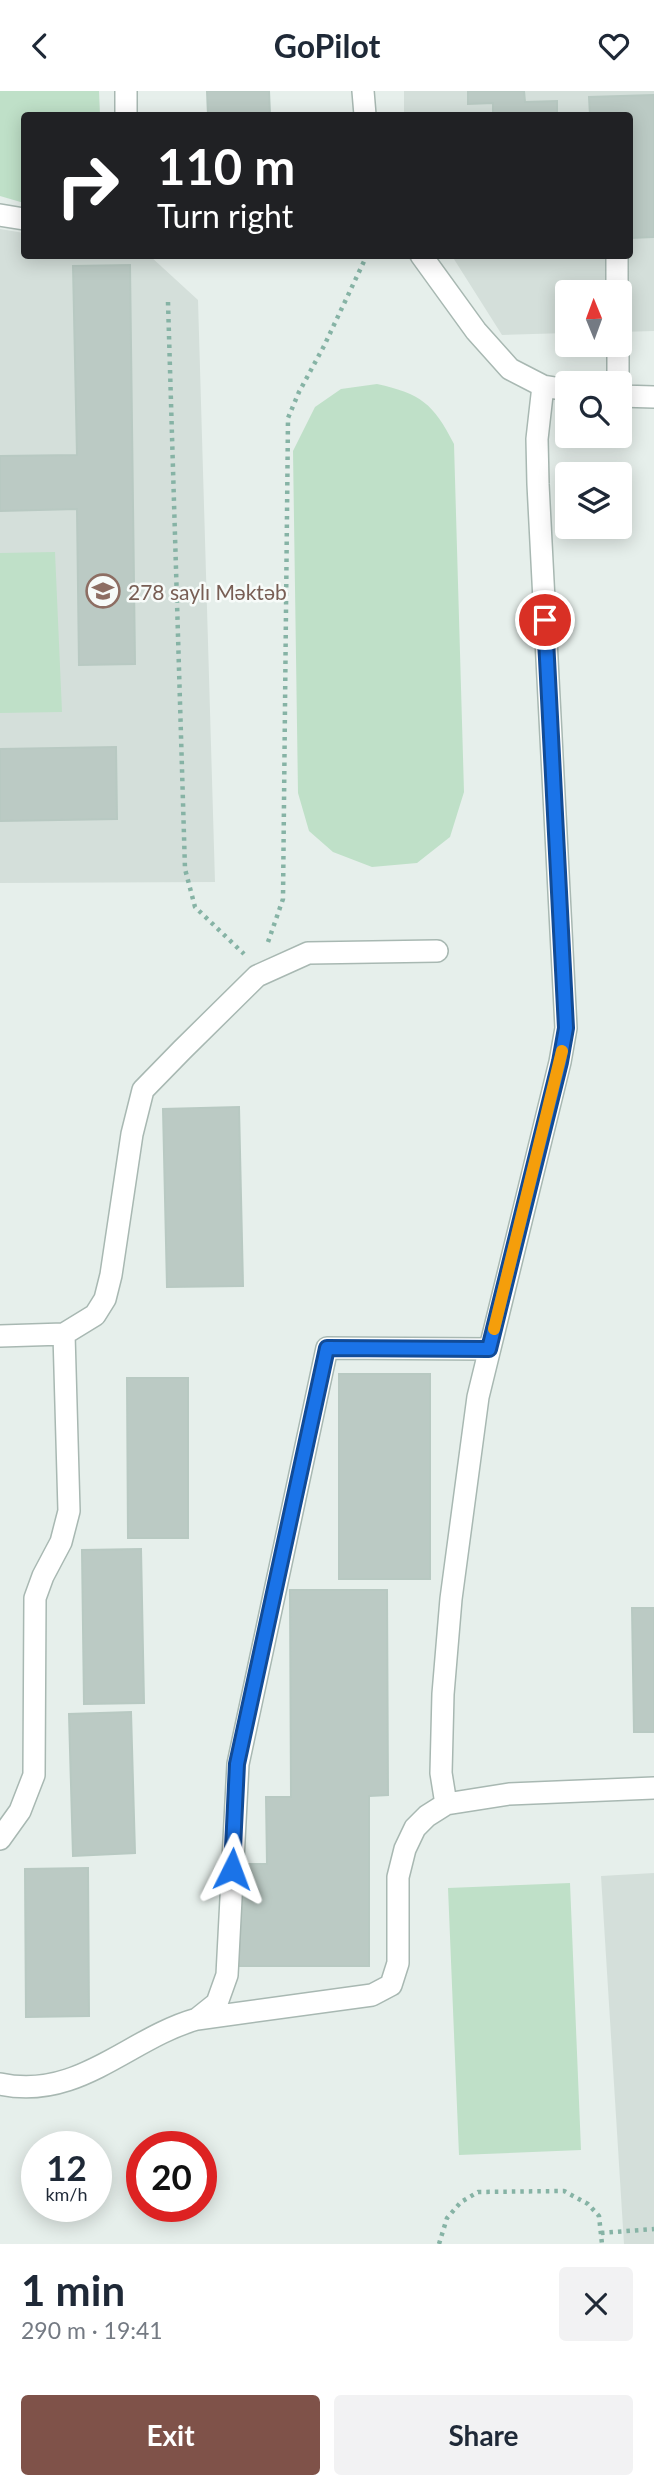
<!DOCTYPE html>
<html lang="en">
<head>
<meta charset="utf-8">
<style>
	:root { --surface:#fff; --page:#f2f2f3; --text:#1f2937; --muted:#747a83; --accent:#7f5249 }
	body { margin:0; font-family:Lato,sans-serif; background:var(--page); color:var(--text); height:100vh; display:flex; flex-direction:column; font-size:26px; white-space:nowrap }
	* { box-sizing:border-box; margin:0 }
	p { font-size:23px; color:var(--muted) }
	.icon { flex:none; width:38px; height:38px; fill:none; stroke:currentColor; stroke-width:2; stroke-linecap:round; stroke-linejoin:round }
	.map { position:relative; height:2153px; overflow:hidden }
	.details { display:flex; flex-direction:column; background:var(--surface); flex:1 }
	.details>* { flex:none }
	.hud { position:absolute; left:21px; top:21px; width:612px; height:147px; border-radius:7px; box-shadow:0 4px 18px #0003; background:#202124; color:#fff; overflow:hidden }
	.needle { width:46px; rotate:359deg }
	.controls { position:absolute; left:555px; top:189px; display:grid; gap:14px }
	.controls a { display:grid; place-items:center; width:77px; height:77px; border-radius:7px; background:var(--surface); box-shadow:0 4px 18px #0003; font-size:35px }
	.speed { position:absolute; left:21px; top:2040px; display:flex; gap:14px; font-size:35px; font-weight:700; text-align:center }
	.speed>* { display:grid; place-content:center; width:91px; height:91px; border-radius:50%; background:var(--surface); box-shadow:0 4px 18px #0003; line-height:1 }
	.speed small { font-size:18px; font-weight:400 }
	.speed .limit { border:10px solid #d22; background:#fff; color:#111 }
	.pin { position:absolute; display:grid; place-items:center; width:60px; height:60px; color:#fff; margin:-30px; border:4px solid #fff; border-radius:50%; box-shadow:0 2px 7px #0007 }
	.me { position:absolute; width:77px; margin:-38px; rotate:3deg; stroke-linejoin:round; filter:drop-shadow(0 0 5px #0008) }
	.turn { display:flex; align-items:center; gap:24px; height:147px; padding:0 21px; font-size:32px }
	.turn .icon { width:91px; height:91px; stroke-width:2.5 }
	.turn b { display:block; font-size:49px; line-height:60px }
	.round { display:grid; place-items:center; flex:none; width:74px; height:74px; border-radius:7px; background:var(--page) }
	.head { display:flex; align-items:center; justify-content:space-between; height:119px; padding:0 21px }
	h1 { font-size:42px; font-weight:700; line-height:52px }
	.primary-button { display:flex; gap:14px; margin-top:auto; padding:14px 21px }
	.primary-button a { flex:1; height:80px; border-radius:7px; background:var(--accent); color:#fff; font-size:28px; font-weight:700; line-height:80px; text-align:center }
	.primary-button a+a { background:var(--page); color:var(--text) }
	header { display:flex; justify-content:space-between; align-items:center; height:91px; padding:0 21px; background:var(--surface); font-size:32px; font-weight:700 }
	.map>svg:first-child { display:block }
</style>
</head>
<body>
<header><svg class="icon" aria-label="back" viewBox="0 0 24 24"><path d="M15 5l-7 7 7 7"/></svg>GoPilot<svg class="icon" aria-label="heart" viewBox="0 0 24 24"><path d="M12 20l-8-8c-3-5 5-10 8-4 3-6 11-1 8 4z"/></svg></header>
<div class="map">
<svg width="654" height="2153" viewBox="0 0 654 2153">
	<rect width="100%" height="100%" fill="#e6efeb"/>
	<path fill="#d4dfda" d="M404,0H654V240L620,241V201H567V242L502,244L452,165L630,164V24H404Z
		M0,138L24,142V164L150,165L198,209L215,791L0,792Z
		M654,1782V2153H624L601,1785Z"/>
	<path fill="#bfe0c8" d="M0,0H99L100,24H24V112L0,105Z
		M377,293C421,303 433,312 454,353L464,701L450,746L417,772L372,776L333,761L309,740L298,702L293,360L315,316L341,298Z
		M55,461L62,621L0,622V462Z
		M570,1792L581,2059L459,2064L448,1797Z"/>
	<path fill="#bbcac4" stroke="#b8c9c2" stroke-width="2" d="M207,0H269L270,24H208Z
		M468,0H524L525,11L557,10V24H493V12L468,13Z
		M654,4V146L630,147V24H590L589,6Z
		M130,174L135,573L79,574L77,418L0,420V365L77,364L73,175Z
		M130,174L135,573L79,574L77,418L0,420V365L77,364L73,175Z
		M116,656L117,728L0,730V658Z
		M116,656L117,728L0,730V658Z
		M239,1016L243,1195L167,1196L163,1018Z
		M339,1283H430V1488H339Z
		M127,1287H188V1447H128Z
		M141,1458L144,1612L84,1613L82,1459Z
		M290,1499H387L388,1704L369,1705V1875H236L235,1773H267L266,1706H291Z
		M632,1517H654V1641H634Z
		M131,1621L135,1762L73,1765L69,1623Z
		M88,1777L89,1925L26,1926L25,1778Z"/>
	<g fill="none" stroke-linecap="round" stroke-linejoin="round">
		<defs>
			<path id="minor" d="M126,0V24
				M363,0L365,24
				M0,124L24,128
				M421,164L476,240L510,278L543,295L567,299
				M617,167V201
				M618,254V292
				M620,305L654,306
				M64,1243L95,1224L105,1208L111,1184L132,1043L143,999L182,959L257,885L308,862L437,860
				M0,1245L64,1243L69,1420L61,1451L43,1485L35,1507L34,1684L20,1720L0,1748
				M446,1713L441,1682L443,1603L451,1508L478,1306L560,971L566,937L538,393L537,348L543,295
				M197,1928L217,1912L227,1884L238,1673L327,1257L489,1258
				M0,1993C78,2010 129,1947 197,1928L372,1904L391,1894L398,1872V1786L405,1758L415,1737L427,1725L446,1713L509,1703L654,1697"/>
		</defs>
		<use href="#minor" stroke="#a8b8b2" stroke-width="24"/>
		<path stroke="#86b3a5" stroke-width="4.5" stroke-dasharray="3.5 5" stroke-linecap="butt" d="M168,211L185,778L195,816L244,863
			M268,851L283,808L288,327L299,301L324,255L367,164
			M601,2142L654,2138
			M439,2153L447,2127L461,2111L478,2101L564,2100L588,2113L599,2125L602,2153"/>
		<use href="#minor" stroke="#fff" stroke-width="21"/>
	</g>
	<g fill="none" stroke-linecap="round" stroke-linejoin="round">
		<defs>
			<path id="route" d="M232,1778L237,1673L327,1257L489,1258L560,971L566,937L545,529"/>
		</defs>
		<use href="#route" stroke="#114b97" stroke-width="18"/>
		<use href="#route" stroke="#1a73e8" stroke-width="12"/>
		<path stroke="#f59e0b" stroke-width="12" d="M494,1238L562,960"/>
	</g>
	<defs>
		<symbol id="school-ring" viewBox="-11 -11 22 22"><circle r="9.5" fill="#f7fbf9" stroke="#8d6e63" stroke-width="1.5"/><path d="M0-5L7-2L0 1L-7-2ZM-4 1L0 2.5L4 1V4Q0 6-4 4Z" fill="#8d6e63"/></symbol>
	</defs>
	<g fill-rule="evenodd">
		<use href="#school-ring" x="84" y="481" width="38" height="38"/>
	</g>
	<g text-anchor="middle" dominant-baseline="central" stroke-width="5" stroke-linejoin="round" paint-order="stroke">
		<g font-size="21" fill="#785e54" stroke="#f7fbf9" text-anchor="start">
			<text x="128" y="500">278 saylı Məktəb</text>
		</g>
	</g>
</svg>
<div class="controls">
<a><svg class="needle" viewBox="-14 -14 28 28"><path d="M0-13l5 13h-10z" fill="#e53935"/><path d="M0 13l5-13h-10z" fill="#747a83"/></svg></a>
<a><svg class="icon" aria-label="search" viewBox="0 0 24 24"><circle cx="10" cy="10" r="6"/><path d="M15 15l6 6"/></svg></a>
<a><svg class="icon" aria-label="layers" viewBox="0 0 24 24"><path d="M12 4l9 5-9 5-9-5zM3 14l9 5 9-5"/></svg></a>
</div>
<div class="speed"><div>12<small>km/h</small></div><div class="limit">20</div></div>
<div class="pin" style="left:545px;top:529px;background:#d93025"><svg class="icon" aria-label="arrive" viewBox="0 0 24 24"><path d="M6 21V4h12l-3 4 3 4H6"/></svg></div>
<svg class="me" style="left:232px;top:1778px" viewBox="-20 -20 40 40"><path d="M0-17L14 15 0 8-14 15z" fill="#1a73e8" stroke="#fff" stroke-width="4"/></svg>
<div class="hud">
<div class="turn"><svg class="icon" aria-label="right" viewBox="0 0 24 24"><path d="M7 20v-9h11M14 6l5 5-5 5"/></svg><div><b>110 m</b>Turn right</div></div>
</div>
</div>
<section class="details">
<div class="head"><div><h1>1 min</h1><p>290 m · 19:41</p></div><a class="round"><svg class="icon" aria-label="close" viewBox="0 0 24 24"><path d="M6 6l12 12M18 6L6 18"/></svg></a></div>
<div class="primary-button"><a>Exit</a><a>Share</a></div>
</section>
</body>
</html>
